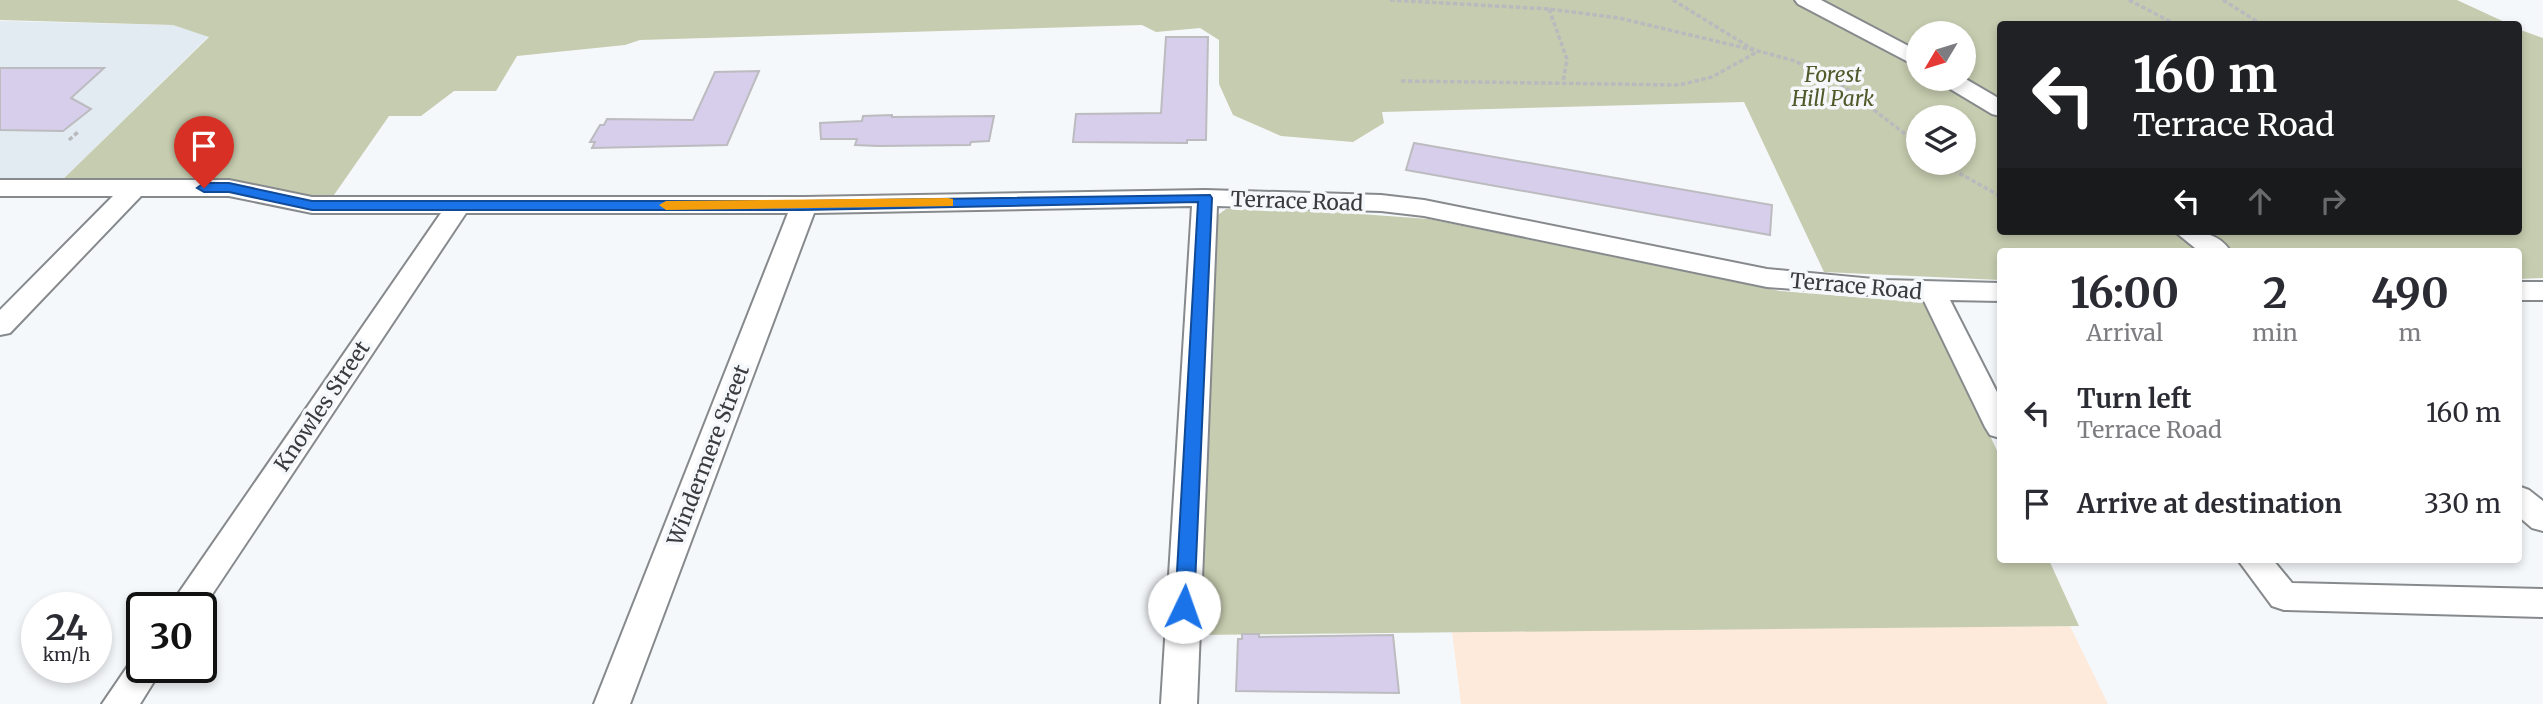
<!DOCTYPE html>
<html lang="en">
<head>
<meta charset="utf-8">
<style>
	:root { --surface:#fff; --page:#f7f7f7; --text:#2b2b33; --muted:#7c7c81 }
	body { margin:0; font-family:Merriweather,serif; background:var(--page); color:var(--text); height:100vh; display:flex; flex-direction:column; font-size:26px; white-space:nowrap }
	* { box-sizing:border-box; margin:0 }
	p { font-size:23px; color:var(--muted) }
	.icon { flex:none; width:38px; height:38px; fill:none; stroke:currentColor; stroke-width:2; stroke-linecap:round; stroke-linejoin:round }
	.map { position:relative; flex:1; overflow:hidden }
	.side { position:absolute; left:1997px; top:248px; width:525px; height:315px; display:flex; flex-direction:column; background:var(--surface); border-radius:7px; box-shadow:0 4px 10px #0003 }
	.side>* { flex:none }
	.hud { position:absolute; left:1997px; top:21px; width:525px; height:214px; border-radius:7px; box-shadow:0 4px 10px #0003; background:#202124; color:#fff; overflow:hidden }
	.needle { width:46px; rotate:232deg }
	.fabs { position:absolute; left:1906px; top:21px; display:grid; gap:14px }
	.fabs a { display:grid; place-items:center; width:70px; height:70px; border-radius:50%; background:var(--surface); box-shadow:0 4px 10px #0003; font-size:35px }
	.speed { position:absolute; left:21px; top:592px; display:flex; gap:14px; font-size:35px; font-weight:700; text-align:center }
	.speed>* { display:grid; place-content:center; width:91px; height:91px; border-radius:50%; background:var(--surface); box-shadow:0 4px 10px #0003; line-height:1 }
	.speed small { font-size:18px; font-weight:400 }
	.speed .limit { border:4px solid #111; border-radius:10px; background:#fff; color:#111 }
	.pin { position:absolute; display:grid; place-items:center; width:60px; height:60px; color:#fff; margin:-72px -30px; border-radius:50% 50% 50% 0; rotate:-45deg; box-shadow:0 0 7px #0007 }
	.pin .icon { rotate:45deg }
	.me { position:absolute; width:77px; margin:-38px; rotate:3deg; stroke-linejoin:round; filter:drop-shadow(0 0 5px #0008) }
	.turn { display:flex; align-items:center; gap:24px; height:147px; padding:0 21px; font-size:32px }
	.turn .icon { width:91px; height:91px; stroke-width:2.5 }
	.turn b { display:block; font-size:49px; line-height:60px }
	.lanes { display:flex; align-items:center; height:66px; padding:0 21px; background:#0003; justify-content:center; gap:35px; direction:ltr }
	.lanes .off { opacity:.35 }
	.eta { display:flex; justify-content:space-evenly; align-items:center; height:119px; text-align:center }
	.eta b { font-size:42px; font-weight:700; line-height:49px }
	ul { padding:0; list-style:none }
	li { display:flex; align-items:center; gap:21px; height:91px; padding:0 21px }
	li div { flex:1 }
	li b { display:block; font-size:26px }
	li em { font-style:normal }
	.map>svg:first-child { display:block }
</style>
</head>
<body>
<div class="map">
<svg width="2543" height="704" viewBox="0 0 2543 704">
	<rect width="100%" height="100%" fill="#f5f8fb"/>
	<path fill="#e2ebf2" d="M0,21L173,25L209,36L54,188H0Z"/>
	<path fill="#feeadb" d="M2070,626L2108,704H1461L1452,632Z"/>
	<path fill="#c6ccaf" fill-rule="evenodd" d="M0,0H2457L2509,24H2000V231H2518V29L2543,38V278L2518,279V252H2000V280L1824,272L1744,102L1382,112L1384,123L1353,142L1281,136L1233,115L1219,84V40L1200,28L1156,32L1142,25L640,40L625,45L517,56L496,91H454L421,116H389L327,205L229,188H54L209,37L173,25L0,20ZM1918,33H1964V79H1918ZM1918,117H1964V163H1918Z
		M1263,207L1429,219L1780,291L1928,303L2000,457V560H2049L2079,626L1193,635L1211,220L1226,209Z"/>
	<path fill="#d6ceeb" stroke="#bcbbbf" stroke-width="2" d="M1166,37H1208L1206,140H1187V143L1073,142L1076,114L1161,113Z
		M0,68H104L71,98L91,109L63,131L0,130Z
		M759,71L727,145L592,148L595,142H590L600,125H604L607,119L693,120L715,72Z
		M892,115V117L994,116L989,141L971,142L970,145L878,146L855,145L857,139H821L820,123L862,121L863,116Z
		M1414,143L1772,205L1770,235L1406,170Z
		M1242,634H1259V637L1393,635L1399,693L1236,691L1238,639H1242Z"/>
	<g fill="none" stroke-linecap="round" stroke-linejoin="round">
		<defs>
			<path id="minor" d="M1795,0H1821L1918,51V67L1798,4Z
				M1964,78L2000,99V116L1992,114L1942,84L1939,79Z
				M0,180H229L312,197H804L1205,190L1381,195L1424,200L1767,269L1884,280L2000,283V301L1950,300L2000,398V438L1990,435L1985,427L1923,299L1767,287L1424,216L1381,211L1217,206L1197,704H1161L1192,206L814,213L630,704H594L788,213H466L201,611V607H169L441,213H312L229,196H141L10,333L0,335V310L113,196H0Z
				M2174,231C2196,231 2218,231 2231,252H2200Z
				M2518,282H2543V300H2518Z
				M2518,486L2529,490L2543,501V531L2532,528L2518,516Z
				M2238,560H2273L2292,583L2543,589V617L2284,610L2272,606Z
				M142,654V667H163L140,704H102L134,657Z"/>
		</defs>
		<use href="#minor" stroke="#878a8c" stroke-width="4"/>
		<path stroke="#b8babd" stroke-width="3.5" stroke-dasharray="4.5 2.5" stroke-linecap="butt" d="M1390,0L1549,9L1619,18L1770,54L1795,61L1843,86L1918,144
			M1673,0L1754,50
			M2129,0L2175,24
			M2223,0L2261,24
			M1549,9L1567,59L1563,82
			M1401,81L1679,85L1712,77L1757,52
			M69,140L78,132
			M1941,163L2000,196"/>
		<use href="#minor" fill="#fff" fill-rule="evenodd"/>
	</g>
	<path fill="#1a73e8" stroke="#114b97" stroke-width="2" d="M229,183L312,201H803L1210,195L1212,198L1194,607L1191,612L1184,615L1178,612L1175,607L1198,202L803,210H312L229,192H204L197,188L204,183Z"/>
	<path fill="#f59e0b" d="M948,198L953,199V206L666,210L659,205L666,201Z"/>
	<g text-anchor="middle" dominant-baseline="central" stroke-width="7" stroke-linejoin="round" paint-order="stroke">
		<g font-size="21" font-style="italic" fill="#505929" stroke="#f5f8fb">
			<text x="1833" y="74">Forest<tspan x="1833" dy="24">Hill Park</tspan></text>
		</g>
		<g font-size="21" fill="#3a3b3c" stroke="#f5f8fb">
			<text transform="translate(1297 201) rotate(2)">Terrace Road</text>
			<text transform="translate(1856 286) rotate(5)">Terrace Road</text>
			<text transform="translate(322 406) rotate(-56)">Knowles Street</text>
			<text transform="translate(708 455) rotate(-69)">Windermere Street</text>
		</g>
	</g>
</svg>
<div class="fabs">
<a><svg class="needle" viewBox="-14 -14 28 28"><path d="M0-13l5 13h-10z" fill="#e53935"/><path d="M0 13l5-13h-10z" fill="#7c7c81"/></svg></a>
<a><svg class="icon" aria-label="layers" viewBox="0 0 24 24"><path d="M12 4l9 5-9 5-9-5zM3 14l9 5 9-5"/></svg></a>
</div>
<div class="speed"><div>24<small>km/h</small></div><div class="limit">30</div></div>
<div class="pin" style="left:204px;top:188px;background:#d93025"><svg class="icon" aria-label="arrive" viewBox="0 0 24 24"><path d="M6 21V4h12l-3 4 3 4H6"/></svg></div>
<svg class="me" style="left:1184px;top:607px" viewBox="-20 -20 40 40"><circle r="19" fill="#fff"/><path d="M0-13L10 11 0 6-10 11z" fill="#1a73e8"/></svg>
<div class="hud">
<div class="turn"><svg class="icon" aria-label="left" viewBox="0 0 24 24"><path d="M17 20v-9H6M10 6l-5 5 5 5"/></svg><div><b>160 m</b>Terrace Road</div></div>
<div class="lanes"><svg class="icon" aria-label="left" viewBox="0 0 24 24"><path d="M17 20v-9H6M10 6l-5 5 5 5"/></svg><svg class="icon off" aria-label="ahead" viewBox="0 0 24 24"><path d="M12 20V5M6 11l6-6 6 6"/></svg><svg class="icon off" aria-label="right" viewBox="0 0 24 24"><path d="M7 20v-9h11M14 6l5 5-5 5"/></svg></div>
</div>
<section class="side">
<div class="eta">
<div><b>16:00</b><p>Arrival</p></div>
<div><b>2</b><p>min</p></div>
<div><b>490</b><p>m</p></div>
</div>
<ul>
<li><svg class="icon" aria-label="left" viewBox="0 0 24 24"><path d="M17 20v-9H6M10 6l-5 5 5 5"/></svg><div><b>Turn left</b><p>Terrace Road</p></div><em>160 m</em></li>
<li><svg class="icon" aria-label="arrive" viewBox="0 0 24 24"><path d="M6 21V4h12l-3 4 3 4H6"/></svg><div><b>Arrive at destination</b></div><em>330 m</em></li>
</ul>
</section>
</div>
</body>
</html>
